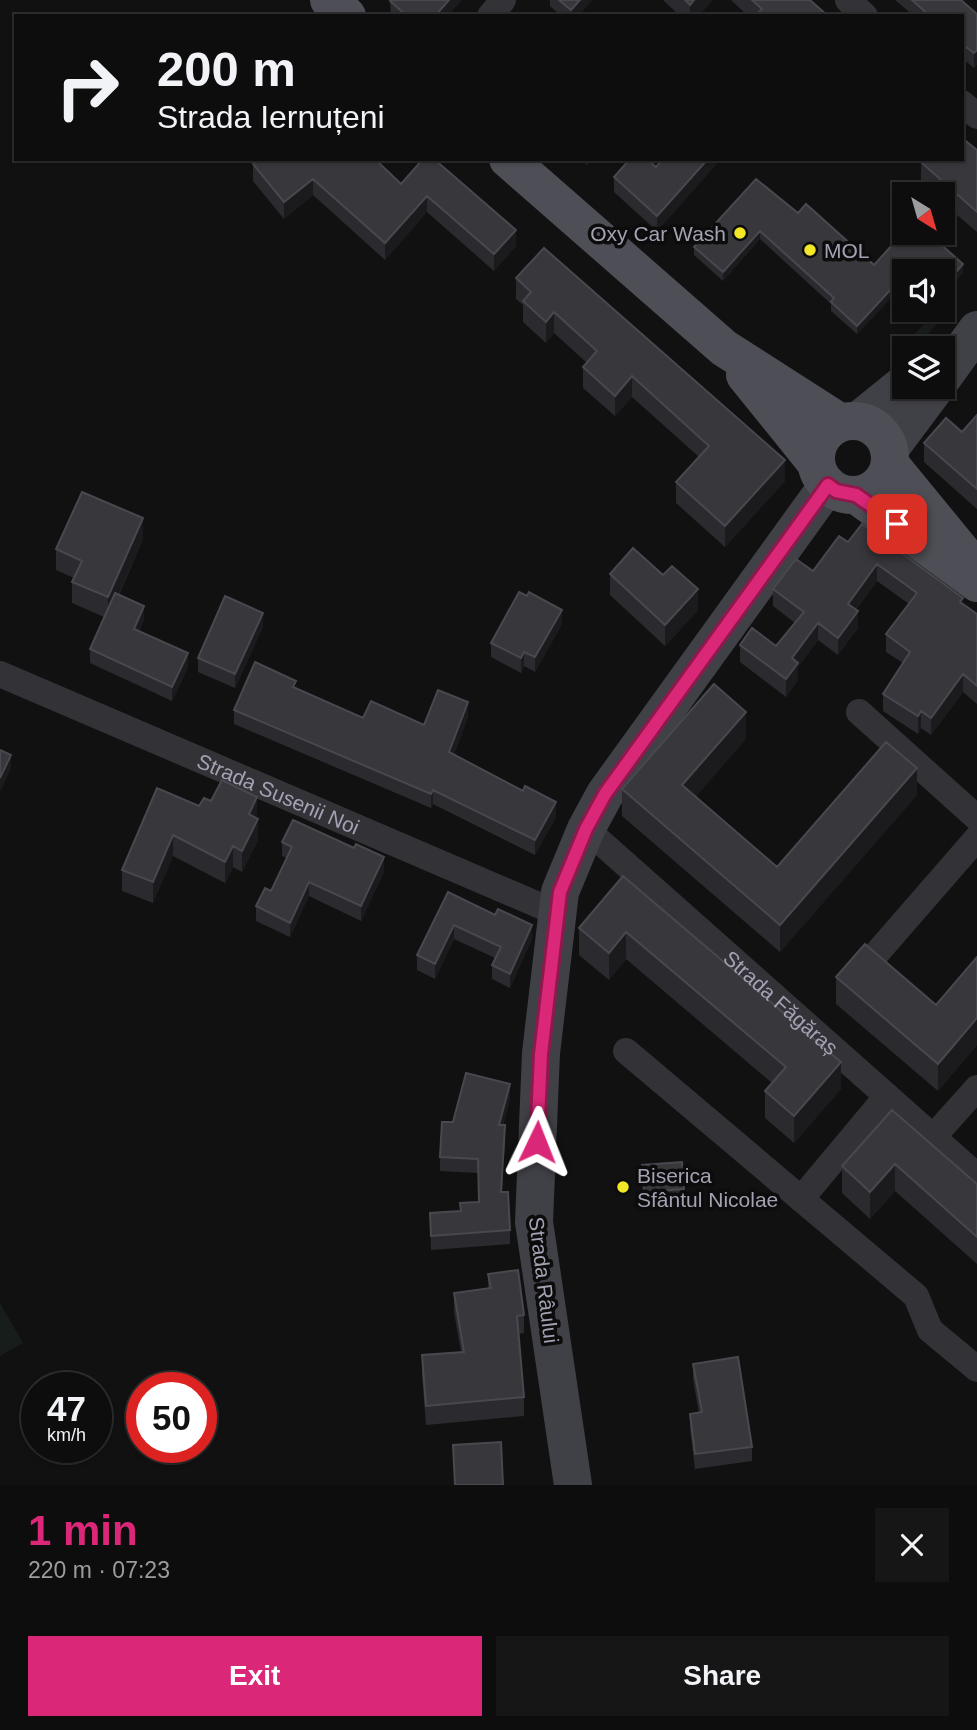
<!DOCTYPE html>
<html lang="en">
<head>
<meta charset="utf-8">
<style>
	:root { --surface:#0d0d0e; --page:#161617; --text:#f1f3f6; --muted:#9a9c9e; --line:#2d2d2e; --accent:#db2777 }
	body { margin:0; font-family:Helvetica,sans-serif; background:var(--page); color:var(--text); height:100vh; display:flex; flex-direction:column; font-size:26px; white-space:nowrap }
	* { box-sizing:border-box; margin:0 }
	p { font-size:23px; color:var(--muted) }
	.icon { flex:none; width:38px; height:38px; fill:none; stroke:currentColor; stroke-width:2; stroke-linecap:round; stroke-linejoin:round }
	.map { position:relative; height:1485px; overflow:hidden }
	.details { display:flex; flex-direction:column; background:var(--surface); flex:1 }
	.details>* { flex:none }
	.top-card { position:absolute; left:14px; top:14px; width:950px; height:147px; border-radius:0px; box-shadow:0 2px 5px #0004,0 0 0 2px var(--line); background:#0d0d0e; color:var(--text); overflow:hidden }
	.needle { width:46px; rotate:143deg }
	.controls { position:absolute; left:892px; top:182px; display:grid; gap:14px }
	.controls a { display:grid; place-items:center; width:63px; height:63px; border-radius:0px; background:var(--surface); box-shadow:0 2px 5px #0004,0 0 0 2px var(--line); font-size:35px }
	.speed { position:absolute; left:21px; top:1372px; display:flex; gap:14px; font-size:35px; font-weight:700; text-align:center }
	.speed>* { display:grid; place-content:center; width:91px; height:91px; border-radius:50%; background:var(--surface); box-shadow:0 2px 5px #0004,0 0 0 2px var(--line); line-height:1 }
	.speed small { font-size:18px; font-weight:400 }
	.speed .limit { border:10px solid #d22; background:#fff; color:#111 }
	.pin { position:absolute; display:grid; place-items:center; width:60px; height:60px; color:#fff; margin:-30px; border-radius:14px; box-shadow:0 4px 10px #0006 }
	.me { position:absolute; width:77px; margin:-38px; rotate:2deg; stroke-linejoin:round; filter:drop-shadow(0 0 5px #0008) }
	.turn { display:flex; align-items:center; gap:24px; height:147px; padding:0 28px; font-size:32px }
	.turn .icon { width:91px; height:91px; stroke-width:2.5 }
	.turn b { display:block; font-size:49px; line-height:60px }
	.round { display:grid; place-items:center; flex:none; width:74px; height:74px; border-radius:0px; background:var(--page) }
	.overview { display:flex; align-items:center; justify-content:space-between; height:119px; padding:0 28px }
	h1 { font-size:42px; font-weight:700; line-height:52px; color:var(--accent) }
	.action { display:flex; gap:14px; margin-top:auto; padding:14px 28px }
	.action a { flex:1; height:80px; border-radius:0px; background:var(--accent); color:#fff; font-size:28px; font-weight:700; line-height:80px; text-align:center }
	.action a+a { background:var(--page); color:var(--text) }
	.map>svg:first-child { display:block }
</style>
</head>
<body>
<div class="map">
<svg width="977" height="1485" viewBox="0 0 977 1485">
	<rect width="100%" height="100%" fill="#111112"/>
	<path fill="#171d1a" d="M931,310H943L947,313L915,348H905V355L902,348L934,313Z
		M0,1303L23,1343L0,1356Z"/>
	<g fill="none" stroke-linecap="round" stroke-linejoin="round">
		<g stroke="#333237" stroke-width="26">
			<path d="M848,0L865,16"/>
			<path d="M490,16L503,0"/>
			<path d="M962,103L977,116"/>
			<path id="s1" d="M0,674L557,913"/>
			<path d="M859,712L977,818"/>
			<path id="s2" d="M586,829L977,1176"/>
			<path d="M877,953L977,838"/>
			<path d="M626,1051L916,1296L930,1330L977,1369"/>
			<path d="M933,1137L977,1088"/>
			<path d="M801,1199L887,1096"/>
		</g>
		<path stroke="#404047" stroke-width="38" d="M943,377L977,330
			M858,421L905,383
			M889,450L936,387
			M573,1485L534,1222L541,1053L560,892L586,829L605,794L828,485"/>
		<path stroke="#4e4e56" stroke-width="38" d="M329,0L347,16
			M508,159L724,348L841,423
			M745,375L816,463
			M816 458a37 37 0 1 1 74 0a37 37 0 1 1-74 0Z
			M890,464L967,558
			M856,495L977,583"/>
	</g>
	<path fill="#2b2a2e" d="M550,0H592L578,16H561L550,6Z
		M663,0H713L698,16H680Z
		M731,0H810L828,16H748Z
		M895,0H961L977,14V64L974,68L962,58V16H914Z
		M390,1L448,16H391Z
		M977,150V232L943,203V194H934L921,183V162Z
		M423,159L516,246L494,271L427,212L385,260L313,195L284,219L253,181V164L401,184Z
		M581,159H592L587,165Z
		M663,159H721L657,231L614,192V177L656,167Z
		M798,213L874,265L911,238L963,273L943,295V271H905V283L857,334L831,311V304L760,239L723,281L694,255V247Z
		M516,278L785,481L725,547L676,503V482L699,457L632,397L615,416L583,388V367L587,363L554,333L546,343L523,322V305L516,299Z
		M977,415V509L924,462V443L962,432Z
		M143,539L119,595L144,620L139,631L188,667L172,701L90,663V649L104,617L72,603V582L74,578L56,570V549Z
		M848,542L963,603L977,614V704L963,692L931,735L921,728L918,734L883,711V694L903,663L886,652V634L909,604L877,581L856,610L858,628L838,655L818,640L798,667V680L786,697L740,662V645L776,646L795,623L773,606V589L813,571Z
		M610,574L698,610L665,646L610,595Z
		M562,624L535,672L524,666L521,673L491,657V643Z
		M263,627L235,688L198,672V658Z
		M296,688L363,718L424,725L468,717L454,754L556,817L535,855L433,804L431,808L234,724V710Z
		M746,739L696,796L777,867L917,795L780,952L622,816V789Z
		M211,801L257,818L258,840L242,872L233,867L225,883L173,856L153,903L122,891V870Z
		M282,842L384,872L361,921L309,896L290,937L256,921V906L271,891L287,858L282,856Z
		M623,876L841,1089L794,1143L765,1118V1091L772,1083L626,959L609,980L579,955V928Z
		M448,892L495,915L532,939L510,988L492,979V965L495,958L454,939L435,979L417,970V955Z
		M977,957V1045L938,1091L836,1004V977L936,1005Z
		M510,1099L503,1125L505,1139L502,1192L510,1230V1244L431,1250L430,1213L460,1211L479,1202L478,1173L440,1171V1157L453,1122Z
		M892,1110L977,1184V1264L895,1191L870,1219L842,1193V1166Z
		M642,1165L684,1189V1203L644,1206Z
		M488,1274L524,1315V1333L519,1334L524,1397V1416L426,1425L422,1374V1355L461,1352L454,1312V1293L488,1288Z
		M693,1364L752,1447V1461L695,1469L690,1428V1414L699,1413L693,1379Z"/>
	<path fill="#1b1b1d" d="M449,0H462L448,16H435Z
		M580,0H592L578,16H571V10Z
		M694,0H713L698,16H690V5Z
		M977,50V64L974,68V53Z
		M587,159H592L587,165Z
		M708,159H721L657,231V216Z
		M313,179V195L284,219V202Z
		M427,196V212L385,260V243Z
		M516,230V246L494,271V254Z
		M760,231V239L723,281V272Z
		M963,264V273L943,295V287Z
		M905,274V283L857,334V326Z
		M554,312V333L546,343V322Z
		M632,376V397L615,416V396Z
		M785,460V481L725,547V526Z
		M143,518V539L108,618V597Z
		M877,564V581L848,621V604Z
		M698,589V610L665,646V625Z
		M144,606V620L134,643V629Z
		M562,610V624L535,672V657Z
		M858,611V628L838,655V638Z
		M263,613V627L235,688V674Z
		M818,623V640L798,667V680L786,697V679L792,658Z
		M524,652V666L521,673V658Z
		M188,653V667L172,701V687Z
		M963,674V692L931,735V718Z
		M468,702V717L449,766V752Z
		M921,711V728L918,734V716Z
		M746,712V739L682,812V785Z
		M11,755V769L0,792V778Z
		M917,768V795L780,952V925Z
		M433,790V804L431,808V794Z
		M257,797V818L249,814Z
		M556,802V817L535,855V840Z
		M258,819V840L242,872V851Z
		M173,835V856L153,903V882Z
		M233,846V867L225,883V862Z
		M384,857V872L361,921V906Z
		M309,882V896L290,937V923Z
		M454,925V939L435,979V964Z
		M532,925V939L510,988V974Z
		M626,932V959L609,980V953Z
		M977,1018V1045L938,1091V1064Z
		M841,1062V1089L794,1143V1116Z
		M510,1084V1099L499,1139V1125Z
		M505,1125V1139L501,1206V1192Z
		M895,1164V1191L870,1219V1192Z"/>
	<path fill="#38373c" stroke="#48484f" stroke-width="2" d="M391,0H449L435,16H407L390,1Z
		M559,0H580L571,10Z
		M685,0H694L690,5Z
		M752,0H810L828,16H763L759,12L762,9Z
		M912,0H961L977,14V50L974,53L962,44V16H930Z
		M962,138L977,150V212L921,162L923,159H962Z
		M259,159H375L401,184L423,159H434L516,230L494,254L427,196L385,243L313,179L284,202L253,164Z
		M630,159H647L656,167L663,159H708L657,216L614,177Z
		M756,179L798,213L806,204L874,265L904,232L911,238L915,233H928L963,264L943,287V271H917L912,267L908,271H905V274L857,326L831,302L834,298L760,231L723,272L694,247Z
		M544,248L785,460L725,526L676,482L709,446L632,376L615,396L583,367L597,351L554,312L546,322L523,301L531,292L516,278Z
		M977,415V489L924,443L946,418L962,432Z
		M82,492L143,518L108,597L72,582L82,561L56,549Z
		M862,524L963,598L960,602L977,614V686L963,674L931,718L921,711L918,716L883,694L910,652L886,634L917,593L877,564L848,604L858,611L838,638L818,623L792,658L798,663L786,679L740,645L752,628L776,646L804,612L773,589L796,559L813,571L839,536L848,542Z
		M633,548L663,575L672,566L698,589L665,625L610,574Z
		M519,592L527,596L529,592L562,610L535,657L524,652L521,658L491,643Z
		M115,593L144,606L134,629L188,653L172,687L90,649Z
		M225,596L263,613L235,674L198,658Z
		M255,662L296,681L293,687L363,718L371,701L424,725L438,690L468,702L449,752L523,791L525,786L556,802L535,840L433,790L431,794L234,710Z
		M714,684L746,712L682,785L777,867L886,742L917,768L780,925L622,789Z
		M0,750L11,755L0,778Z
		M222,780L257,797L249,814L258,819L242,851L233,846L225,862L173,835L153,882L122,870L157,788L199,806L204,798L211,801Z
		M293,820L354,848L356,844L384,857L361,906L309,882L290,923L256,906L265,888L271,891L292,847L282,842Z
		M623,876L841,1062L794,1116L765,1091L786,1067L626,932L609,953L579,928Z
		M448,892L495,915L498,909L532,925L510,974L492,965L501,947L454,925L435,964L417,955Z
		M865,944L936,1005L977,957V1018L938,1064L836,977Z
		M466,1073L510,1084L499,1125H505L501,1192H508L510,1230L431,1236L430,1213L461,1211L460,1203L479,1202L478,1159L440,1157L442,1122H453Z
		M892,1110L977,1184V1237L895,1164L870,1192L842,1166Z
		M682,1162L684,1189L644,1192L642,1165Z
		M518,1270L524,1315L517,1316L524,1397L426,1406L422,1355L464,1352L454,1293L491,1288L488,1274Z
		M738,1357L752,1447L695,1454L690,1414L702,1412L693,1364Z
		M501,1442L503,1485H455L453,1445Z"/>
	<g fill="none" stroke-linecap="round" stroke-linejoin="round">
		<defs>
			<path id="route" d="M537,1142L541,1054L560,892L586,829L605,794L828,485L836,491L856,495L897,524"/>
		</defs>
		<use href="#route" stroke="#8e194d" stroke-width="18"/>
		<use href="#route" stroke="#db2777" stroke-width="12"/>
	</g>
	<g fill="#f3e828" stroke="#0c0c0d" stroke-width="2.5">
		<circle cx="740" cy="233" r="7"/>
		<circle cx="810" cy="250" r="7"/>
		<circle cx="623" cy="1187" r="7"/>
	</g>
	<g text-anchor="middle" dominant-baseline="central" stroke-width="7" stroke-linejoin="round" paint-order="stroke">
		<g font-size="21" fill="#a2a2b3" stroke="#0c0c0d" text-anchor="start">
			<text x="726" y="233" text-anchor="end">Oxy Car Wash</text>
			<text x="824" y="250">MOL</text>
			<text x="637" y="1175">Biserica<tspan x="637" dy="24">Sfântul Nicolae</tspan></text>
		</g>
		<g font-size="21" fill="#a2a2b3" stroke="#0c0c0d">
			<text stroke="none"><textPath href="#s1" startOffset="303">Strada Susenii Noi</textPath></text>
			<text stroke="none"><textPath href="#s2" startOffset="261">Strada Făgăraș</textPath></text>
			<text transform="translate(544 1280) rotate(83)">Strada Râului</text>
		</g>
	</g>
</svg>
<div class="controls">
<a><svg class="needle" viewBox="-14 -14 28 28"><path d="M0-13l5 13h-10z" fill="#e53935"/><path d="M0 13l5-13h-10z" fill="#9a9c9e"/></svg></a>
<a><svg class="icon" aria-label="sound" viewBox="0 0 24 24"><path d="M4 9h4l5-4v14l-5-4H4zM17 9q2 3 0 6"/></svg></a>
<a><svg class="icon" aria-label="layers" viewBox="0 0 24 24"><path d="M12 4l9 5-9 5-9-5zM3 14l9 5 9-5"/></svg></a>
</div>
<div class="speed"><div>47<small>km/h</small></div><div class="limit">50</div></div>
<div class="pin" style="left:897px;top:524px;background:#d93025"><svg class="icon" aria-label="arrive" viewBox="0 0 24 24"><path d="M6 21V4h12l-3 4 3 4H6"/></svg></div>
<svg class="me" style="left:537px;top:1142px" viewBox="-20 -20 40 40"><path d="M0-17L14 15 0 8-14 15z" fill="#db2777" stroke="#fff" stroke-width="4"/></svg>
<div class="top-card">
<div class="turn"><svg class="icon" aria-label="right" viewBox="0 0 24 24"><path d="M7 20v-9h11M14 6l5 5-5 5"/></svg><div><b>200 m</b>Strada Iernuțeni</div></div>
</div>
</div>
<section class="details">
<div class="overview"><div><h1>1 min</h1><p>220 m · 07:23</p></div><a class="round"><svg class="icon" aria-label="close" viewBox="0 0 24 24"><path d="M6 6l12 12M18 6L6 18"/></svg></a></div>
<div class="action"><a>Exit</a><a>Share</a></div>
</section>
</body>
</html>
